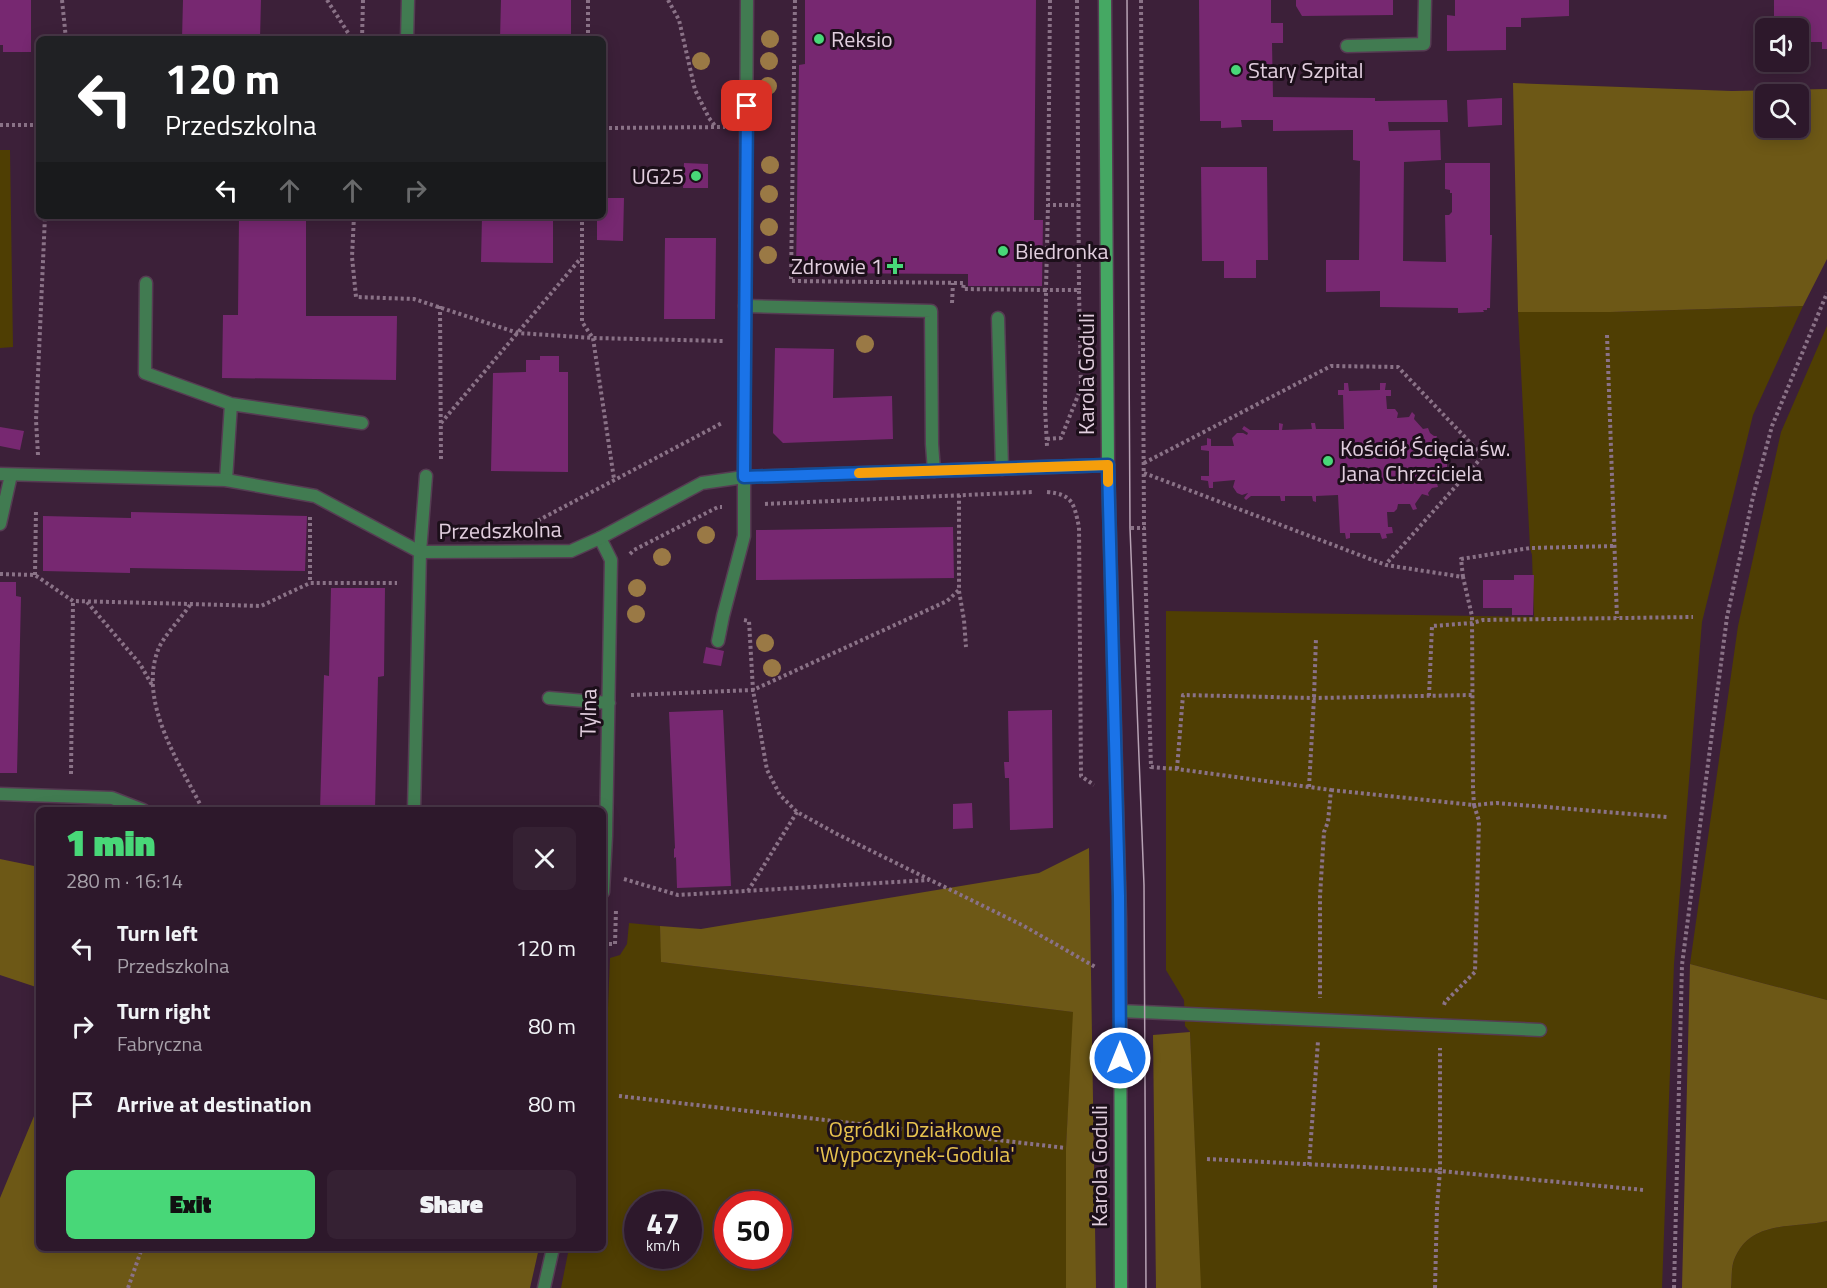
<!DOCTYPE html>
<html lang="en">
<head>
<meta charset="utf-8">
<style>
	:root { --surface:#2d182b; --page:#352133; --text:#f1f3f6; --muted:#a7a0a9; --line:#483747; --accent:#48d778 }
	body { margin:0; font-family:"Titillium Web",sans-serif; background:var(--page); color:var(--text); height:100vh; display:flex; flex-direction:column; font-size:22px; white-space:nowrap }
	* { box-sizing:border-box; margin:0 }
	p { font-size:20px; color:var(--muted) }
	.icon { flex:none; width:33px; height:33px; fill:none; stroke:currentColor; stroke-width:2; stroke-linecap:round; stroke-linejoin:round }
	.map { position:relative; flex:1; overflow:hidden }
	.drawer { position:absolute; left:36px; top:807px; width:570px; height:444px; display:flex; flex-direction:column; background:var(--surface); border-radius:9px; box-shadow:0 3px 15px #0003,0 0 0 2px var(--line) }
	.drawer>* { flex:none }
	.top-card { position:absolute; left:36px; top:36px; width:570px; height:183px; border-radius:9px; box-shadow:0 3px 15px #0003,0 0 0 2px var(--line); background:#202124; color:#fff; overflow:hidden }
	.controls { position:absolute; left:1755px; top:18px; display:grid; gap:12px }
	.controls a { display:grid; place-items:center; width:54px; height:54px; border-radius:9px; background:var(--surface); box-shadow:0 3px 15px #0003,0 0 0 2px var(--line); font-size:30px }
	.speed { position:absolute; left:624px; top:1191px; display:flex; gap:12px; font-size:30px; font-weight:700; text-align:center }
	.speed>* { display:grid; place-content:center; width:78px; height:78px; border-radius:50%; background:var(--surface); box-shadow:0 3px 15px #0003,0 0 0 2px var(--line); line-height:1 }
	.speed small { font-size:15px; font-weight:400 }
	.speed .limit { border:9px solid #d22; background:#fff; color:#111 }
	.pin { position:absolute; display:grid; place-items:center; width:51px; height:51px; color:#fff; margin:-26px; border-radius:12px; box-shadow:0 3px 9px #0006 }
	.me { position:absolute; width:66px; margin:-33px; rotate:0deg; stroke-linejoin:round; filter:drop-shadow(0 0 4px #0008) }
	.turn { display:flex; align-items:center; gap:21px; height:126px; padding:0 30px; font-size:27px }
	.turn .icon { width:78px; height:78px; stroke-width:2.5 }
	.turn b { display:block; font-size:42px; line-height:51px }
	.lanes { display:flex; align-items:center; height:57px; padding:0 30px; background:#0003; justify-content:center; gap:30px; direction:ltr }
	.lanes .off { opacity:.35 }
	.round { display:grid; place-items:center; flex:none; width:63px; height:63px; border-radius:9px; background:var(--page) }
	.overview { display:flex; align-items:center; justify-content:space-between; height:102px; padding:0 30px }
	h1 { font-size:36px; font-weight:800; line-height:45px; color:var(--accent) }
	.action { display:flex; gap:12px; margin-top:auto; padding:12px 30px }
	.action a { flex:1; height:69px; border-radius:9px; background:var(--accent); color:#111; font-size:24px; font-weight:800; line-height:69px; text-align:center }
	.action a+a { background:var(--page); color:var(--text) }
	ul { padding:0; list-style:none }
	li { display:flex; align-items:center; gap:18px; height:78px; padding:0 30px }
	li div { flex:1 }
	li b { display:block; font-size:22px }
	li em { font-style:normal }
	.map>svg:first-child { display:block }
</style>
</head>
<body>
<div class="map">
<svg width="1827" height="1288" viewBox="0 0 1827 1288">
	<rect width="100%" height="100%" fill="#3c2039"/>
	<path fill="#4f3e03" fill-rule="evenodd" d="M0,150H10L13,347L0,348Z
		M1803,306L1753,415L1702,622L1674,964L1662,1288H1200L1190,1032L1185,1026L1184,1000L1166,970V611L1534,617L1532,555L1530,548L1518,312H1611Z
		M1827,326V1000L1690,964L1738,626L1781,432Z
		M629,923L660,926L662,962L1074,1012L1066,1148V1288H561L569,1248H603V1091L605,1081L610,958L620,955L627,944ZM638,1204H688V1256H638ZM728,1204H778V1256H728Z
		M1827,1221V1288H1731C1732,1279 1731,1268 1734,1260C1750,1219 1792,1229 1827,1221Z"/>
	<path fill="#6d5816" fill-rule="evenodd" d="M1513,83L1732,91L1827,89V259L1803,306L1611,312H1518ZM1766,94H1798V128H1766Z
		M1089,848L1096,1288H1066V1148L1073,1012L661,962L660,926L701,929L1039,873Z
		M0,859L39,867V988L0,975Z
		M1690,964L1827,1000V1221C1792,1229 1750,1219 1734,1260C1731,1268 1732,1279 1731,1288H1682Z
		M1190,1032L1201,1288H1156L1153,1035Z
		M39,1104V1248H539L530,1288H0V1198Z"/>
	<path fill="#772871" d="M0,0H31V52H3V45H0Z
		M183,0H261L260,39H182Z
		M501,0H571V39H500Z
		M805,0H1036L1034,220H1043L1042,286H968V274L796,273L799,65L805,64Z
		M1199,0H1271V23H1283V43H1272L1273,97L1375,98V101L1447,100L1448,122H1388L1389,131L1440,130L1441,160L1404,162L1403,261L1446,262L1445,215H1449L1452,212V193H1450V190L1445,189V163H1490V235H1492L1490,308H1487V310H1483L1484,312L1458,313V308L1380,307V291L1326,292V260H1359L1360,161L1353,160V130L1273,131V120H1241L1242,127L1221,128V121H1200Z
		M1296,0H1393V15L1302,16L1296,6Z
		M1455,0H1569V16L1521,18V27H1506V50L1447,51V15L1455,16Z
		M1774,0H1827V49H1822V42H1798V28H1774Z
		M1502,98V125L1468,127L1467,100Z
		M684,163L708,164V188H683Z
		M1201,167H1267L1268,260H1256V278H1224V261H1202Z
		M603,198H624L623,241L597,240V216H603Z
		M239,216H306V316H397L396,380L222,378L223,315H238Z
		M482,216H553V263L481,262Z
		M665,238H716L715,319H664Z
		M775,348L834,349L833,398L892,396L893,439L783,443L773,433Z
		M540,356H559V372H568V472L491,471L493,373L526,372V360H540Z
		M1344,383H1348L1349,391L1380,390V383H1386L1385,390H1391V396H1386L1387,409H1395L1398,413L1397,418L1409,417L1412,412L1415,415L1414,419L1423,429L1428,428L1430,433L1434,436H1437L1435,442L1445,451L1451,450L1452,453L1447,455V468L1452,470L1450,473L1445,471L1436,480L1438,487L1432,488L1428,493L1429,496L1422,494L1415,504L1417,509L1413,510L1410,504H1398L1397,509L1394,512H1387L1388,527H1392L1393,533L1386,534L1387,538L1382,539L1380,533H1350V538L1346,539L1345,533H1340L1338,495L1316,496V502L1313,501L1312,496H1285V501H1281L1280,496H1251L1246,500L1244,498L1248,493L1242,495L1237,493L1233,487L1235,480L1213,482V488H1209L1208,481L1201,480V476H1209V451L1201,450V446L1207,445V438L1211,439V446H1234L1232,438L1237,433H1243L1247,435L1248,433L1242,429L1244,426L1250,430H1279V423L1283,424L1282,430L1312,429L1311,423H1315L1316,429H1344L1343,395H1338V390H1344Z
		M0,427L24,431L20,450L0,446Z
		M131,512L307,516L305,571L130,568V573L43,571V516L131,518Z
		M953,527L954,578L756,580V530Z
		M1514,575H1534L1533,615H1512V608H1483V580H1514Z
		M0,582H16V596L21,597L17,773H0Z
		M331,588H385L384,676L378,677L375,810H320L324,675L329,676Z
		M706,647L724,651L721,666L703,663Z
		M723,710L731,886L677,888L676,857L674,858V849L675,848L669,712Z
		M1052,710L1053,828L1010,830L1009,778H1005L1004,762H1009L1008,711Z
		M972,803L973,828L953,829V804Z"/>
	<g fill="none" stroke-linecap="round" stroke-linejoin="round">
		<defs>
			<path id="lane" d="M407,39L408,0
				M1347,46L1424,44L1425,0
				M146,283L145,373L231,404
				M745,306L931,311L932,444L934,471
				M998,318L1002,469
				M226,480L231,404L362,423
				M0,524L11,475
				M600,538L611,560L606,836L603,892
				M718,641L723,616L744,536V477
				M549,698L609,703
				M0,794L112,798L143,810
				M414,810L420,552L426,476
				M1120,1011L1540,1030
				M544,1288L553,1248"/>
			<path id="street" d="M0,474L226,480L315,496L420,552L571,551L600,538L702,483L744,477L1108,465
				M744,477L747,0"/>
			<path id="secondary" d="M1105,0L1108,465L1120,919L1121,1288"/>
		</defs>
		<use href="#lane" stroke="#563c53" stroke-width="15"/>
		<use href="#street" stroke="#563c53" stroke-width="15"/>
		<use href="#secondary" stroke="#563c53" stroke-width="15"/>
		<path stroke="#8a7287" stroke-width="4" stroke-dasharray="3 3" stroke-linecap="butt" d="M62,0L66,39
			M327,0L352,39
			M668,0L679,20L695,90L709,118L716,127
			M795,0L791,281L964,283L963,289L1046,290L1045,407L1047,446
			M1050,0L1048,205H1078
			M1077,0L1079,290
			M1141,0L1144,528
			M362,39L363,0
			M588,39V0
			M0,125H39
			M603,128L725,127
			M354,216L352,257L356,297L414,299L518,333L593,338L614,479
			M582,216V322L593,338L724,341
			M952,303L953,283
			M440,306L441,462
			M1607,335L1617,618
			M441,423L581,258
			M1047,439L1061,438L1081,388L1079,290H1046L1048,205
			M38,455L36,420L45,216
			M1144,463L1331,366L1398,367L1483,456L1386,564
			M1144,473L1386,565L1463,577L1472,616L1473,788L1474,805L1497,803L1667,817
			M1047,492C1073,494 1074,504 1079,527L1081,776L1094,785
			M765,504L1033,492
			M310,517V583
			M1131,528H1144L1151,767L1177,769L1331,790L1328,822L1324,832L1320,896V998
			M522,529L722,423
			M630,554L634,550L718,507H722
			M0,574L35,575L73,601L191,604L261,606L310,583H397
			M35,575L36,509
			M1463,577L1461,559L1530,548L1615,546
			M959,591L964,620L966,647
			M87,602L140,664L152,685
			M190,605C182,617 162,638 158,650C138,703 180,764 203,810
			M744,620L749,621L753,690L767,770L780,795L797,812L837,834L1024,926L1097,968
			M631,695L753,690L947,601L959,590V495
			M1429,696L1432,626L1472,623L1483,620L1693,617
			M1177,769L1183,695L1314,698L1472,695
			M71,774L73,601
			M1309,787L1314,698L1316,638
			M1331,790L1474,805L1479,821L1475,972L1445,1002L1444,1005
			M624,879L678,895L929,880
			M748,891L797,812
			M603,944H615L616,909
			M619,1096L1066,1148
			M1207,1159L1440,1171V1048
			M1309,1165L1318,1041
			M128,1288L142,1248
			M1435,1288L1437,1207L1440,1171L1644,1190
			M1674,1288L1682,965L1727,617L1753,497L1772,426L1827,293"/>
		<use href="#lane" stroke="#417b51" stroke-width="12"/>
		<use href="#street" stroke="#417b51" stroke-width="12"/>
		<use href="#secondary" stroke="#45a863" stroke-width="12"/>
		<path stroke="#b7a2b4" stroke-width="1.5" d="M1127,0L1130,528L1144,885L1146,1288"/>
	</g>
	<g fill="#9a7945">
		<circle cx="770" cy="39" r="9"/>
		<circle cx="701" cy="61" r="9"/>
		<circle cx="769" cy="61" r="9"/>
		<circle cx="768" cy="86" r="9"/>
		<circle cx="770" cy="165" r="9"/>
		<circle cx="769" cy="194" r="9"/>
		<circle cx="769" cy="227" r="9"/>
		<circle cx="768" cy="255" r="9"/>
		<circle cx="865" cy="344" r="9"/>
		<circle cx="706" cy="535" r="9"/>
		<circle cx="662" cy="557" r="9"/>
		<circle cx="637" cy="588" r="9"/>
		<circle cx="636" cy="614" r="9"/>
		<circle cx="765" cy="643" r="9"/>
		<circle cx="772" cy="668" r="9"/>
	</g>
	<g fill="none" stroke-linecap="round" stroke-linejoin="round">
		<defs>
			<path id="route" d="M747,106L744,477L1108,465L1119,896L1120,1058"/>
		</defs>
		<use href="#route" stroke="#114b97" stroke-width="15"/>
		<use href="#route" stroke="#1a73e8" stroke-width="10"/>
		<path stroke="#f59e0b" stroke-width="10" d="M859,473L1108,465V482"/>
	</g>
	<g fill="#48d778" stroke="#1c0f1a" stroke-width="2">
		<circle cx="819" cy="39" r="6"/>
		<circle cx="1236" cy="70" r="6"/>
		<circle cx="696" cy="176" r="6"/>
		<circle cx="1003" cy="251" r="6"/>
		<path d="M892 257h6v6h6v6h-6v6h-6v-6h-6v-6h6z"/>
		<circle cx="1328" cy="461" r="6"/>
	</g>
	<g text-anchor="middle" dominant-baseline="central" stroke-width="6" stroke-linejoin="round" paint-order="stroke">
		<g font-size="22" fill="#e1cede" stroke="#1c0f1a" text-anchor="start">
			<text x="831" y="39">Reksio</text>
			<text x="1248" y="70">Stary Szpital</text>
			<text x="684" y="176" text-anchor="end">UG25</text>
			<text x="1015" y="251">Biedronka</text>
			<text x="883" y="266" text-anchor="end">Zdrowie 1</text>
			<text x="1340" y="448">Kościół Ścięcia św.<tspan x="1340" dy="25">Jana Chrzciciela</tspan></text>
		</g>
		<g font-size="22" fill="#e1cede" stroke="#1c0f1a">
			<text transform="translate(1086 374) rotate(-90)">Karola Goduli</text>
			<text transform="translate(500 530) rotate(-1)">Przedszkolna</text>
			<text transform="translate(588 713) rotate(-89)">Tylna</text>
			<text transform="translate(1099 1166) rotate(-90)">Karola Goduli</text>
		</g>
		<g font-size="22" fill="#e7c24e" stroke="#1c0f1a">
			<text x="915" y="1129">Ogródki Działkowe<tspan x="915" dy="25">'Wypoczynek-Godula'</tspan></text>
		</g>
	</g>
</svg>
<div class="controls">
<a><svg class="icon" aria-label="sound" viewBox="0 0 24 24"><path d="M4 9h4l5-4v14l-5-4H4zM17 9q2 3 0 6"/></svg></a>
<a><svg class="icon" aria-label="search" viewBox="0 0 24 24"><circle cx="10" cy="10" r="6"/><path d="M15 15l6 6"/></svg></a>
</div>
<div class="speed"><div>47<small>km/h</small></div><div class="limit">50</div></div>
<div class="pin" style="left:747px;top:106px;background:#d93025"><svg class="icon" aria-label="arrive" viewBox="0 0 24 24"><path d="M6 21V4h12l-3 4 3 4H6"/></svg></div>
<svg class="me" style="left:1120px;top:1058px" viewBox="-20 -20 40 40"><circle r="17" fill="#1a73e8" stroke="#fff" stroke-width="3"/><path d="M0-11L8 9 0 5-8 9z" fill="#fff"/></svg>
<div class="top-card">
<div class="turn"><svg class="icon" aria-label="left" viewBox="0 0 24 24"><path d="M17 20v-9H6M10 6l-5 5 5 5"/></svg><div><b>120 m</b>Przedszkolna</div></div>
<div class="lanes"><svg class="icon" aria-label="left" viewBox="0 0 24 24"><path d="M17 20v-9H6M10 6l-5 5 5 5"/></svg><svg class="icon off" aria-label="ahead" viewBox="0 0 24 24"><path d="M12 20V5M6 11l6-6 6 6"/></svg><svg class="icon off" aria-label="ahead" viewBox="0 0 24 24"><path d="M12 20V5M6 11l6-6 6 6"/></svg><svg class="icon off" aria-label="right" viewBox="0 0 24 24"><path d="M7 20v-9h11M14 6l5 5-5 5"/></svg></div>
</div>
<section class="drawer">
<div class="overview"><div><h1>1 min</h1><p>280 m · 16:14</p></div><a class="round"><svg class="icon" aria-label="close" viewBox="0 0 24 24"><path d="M6 6l12 12M18 6L6 18"/></svg></a></div>
<ul>
<li><svg class="icon" aria-label="left" viewBox="0 0 24 24"><path d="M17 20v-9H6M10 6l-5 5 5 5"/></svg><div><b>Turn left</b><p>Przedszkolna</p></div><em>120 m</em></li>
<li><svg class="icon" aria-label="right" viewBox="0 0 24 24"><path d="M7 20v-9h11M14 6l5 5-5 5"/></svg><div><b>Turn right</b><p>Fabryczna</p></div><em>80 m</em></li>
<li><svg class="icon" aria-label="arrive" viewBox="0 0 24 24"><path d="M6 21V4h12l-3 4 3 4H6"/></svg><div><b>Arrive at destination</b></div><em>80 m</em></li>
</ul>
<div class="action"><a>Exit</a><a>Share</a></div>
</section>
</div>
</body>
</html>
